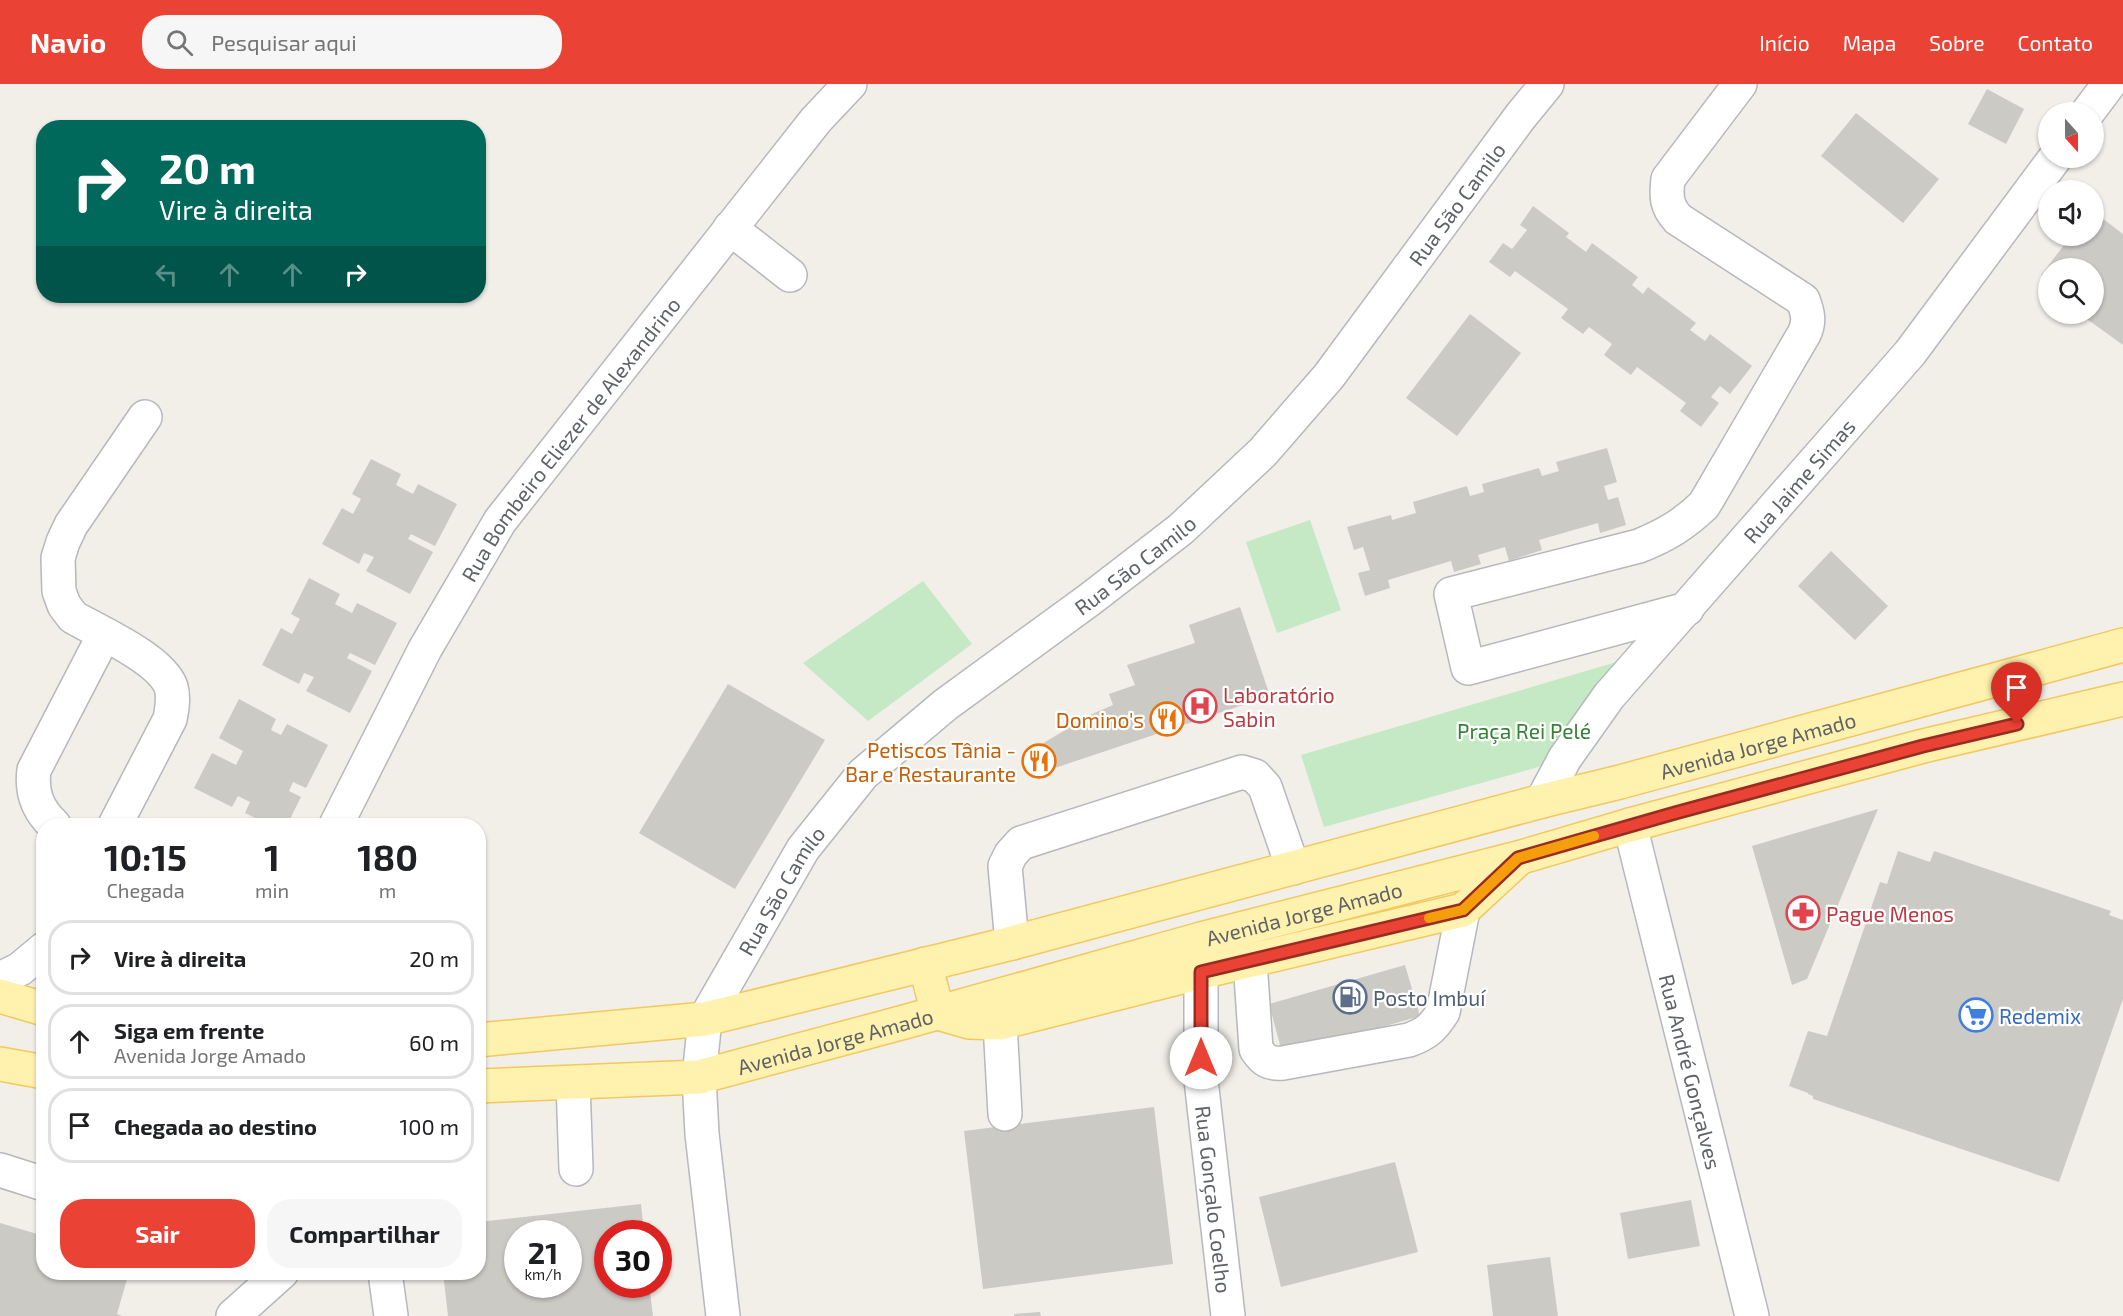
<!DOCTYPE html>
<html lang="pt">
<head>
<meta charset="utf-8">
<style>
	:root { --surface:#fff; --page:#f6f6f6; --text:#202124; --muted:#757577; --line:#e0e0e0; --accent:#ea4335 }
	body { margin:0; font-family:"Exo 2",sans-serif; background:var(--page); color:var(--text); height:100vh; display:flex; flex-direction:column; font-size:22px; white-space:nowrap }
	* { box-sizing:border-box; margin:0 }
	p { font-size:20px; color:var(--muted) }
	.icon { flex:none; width:33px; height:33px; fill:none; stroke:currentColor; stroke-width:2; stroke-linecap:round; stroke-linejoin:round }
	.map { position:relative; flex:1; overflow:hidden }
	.panel { position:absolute; left:36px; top:734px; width:450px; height:462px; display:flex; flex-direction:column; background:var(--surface); border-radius:24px; box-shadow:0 2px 4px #0004 }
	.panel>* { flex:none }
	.banner { position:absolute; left:36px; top:36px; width:450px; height:183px; border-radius:24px; box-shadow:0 2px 4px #0004; background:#00695c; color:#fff; overflow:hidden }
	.needle { width:39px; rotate:159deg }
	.buttons { position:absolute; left:2038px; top:18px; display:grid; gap:12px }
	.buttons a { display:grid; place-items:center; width:66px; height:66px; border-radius:50%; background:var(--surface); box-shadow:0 2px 4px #0004; font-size:30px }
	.speed { position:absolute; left:504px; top:1136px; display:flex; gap:12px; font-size:30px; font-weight:700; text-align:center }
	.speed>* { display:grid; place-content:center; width:78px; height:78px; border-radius:50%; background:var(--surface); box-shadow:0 2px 4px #0004; line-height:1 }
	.speed small { font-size:15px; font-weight:400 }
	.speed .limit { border:9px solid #d22; background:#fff; color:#111 }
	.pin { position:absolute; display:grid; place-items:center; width:51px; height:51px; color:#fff; margin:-62px -26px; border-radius:50% 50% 50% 0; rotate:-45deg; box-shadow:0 0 6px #0007 }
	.pin .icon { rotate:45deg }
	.me { position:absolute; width:66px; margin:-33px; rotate:0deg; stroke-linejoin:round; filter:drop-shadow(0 0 4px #0008) }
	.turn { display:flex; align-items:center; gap:21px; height:126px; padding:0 24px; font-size:27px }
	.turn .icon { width:78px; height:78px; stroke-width:2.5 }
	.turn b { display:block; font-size:42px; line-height:51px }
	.lanes { display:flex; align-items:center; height:57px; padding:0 24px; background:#0003; justify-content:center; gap:30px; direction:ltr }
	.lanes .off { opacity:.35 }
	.eta { display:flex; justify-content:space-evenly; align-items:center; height:102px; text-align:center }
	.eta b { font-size:36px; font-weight:700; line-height:42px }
	.action { display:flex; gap:12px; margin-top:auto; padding:12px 24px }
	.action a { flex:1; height:69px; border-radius:24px; background:var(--accent); color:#fff; font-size:24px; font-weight:700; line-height:69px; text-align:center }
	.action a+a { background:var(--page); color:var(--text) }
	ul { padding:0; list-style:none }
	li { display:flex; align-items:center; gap:18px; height:75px; margin:0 12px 9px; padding:0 12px; border:3px solid var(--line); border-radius:24px }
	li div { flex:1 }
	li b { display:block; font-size:22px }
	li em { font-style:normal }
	header { display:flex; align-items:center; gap:36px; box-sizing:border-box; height:84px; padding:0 30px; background:var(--accent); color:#fff }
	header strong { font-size:28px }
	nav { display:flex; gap:33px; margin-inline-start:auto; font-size:21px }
	.search { width:420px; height:54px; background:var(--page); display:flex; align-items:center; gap:15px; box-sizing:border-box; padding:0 21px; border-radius:24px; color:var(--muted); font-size:22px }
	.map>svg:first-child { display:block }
</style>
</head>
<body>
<header>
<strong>Navio</strong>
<div class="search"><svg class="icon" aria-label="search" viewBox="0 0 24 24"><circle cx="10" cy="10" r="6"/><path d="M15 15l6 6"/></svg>Pesquisar aqui</div>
<nav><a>Início</a><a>Mapa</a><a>Sobre</a><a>Contato</a></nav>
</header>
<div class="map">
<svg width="2123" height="1232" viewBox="0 0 2123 1232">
	<rect width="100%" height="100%" fill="#f1efe8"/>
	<path fill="#c5e8c5" d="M1310,436L1341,526L1277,549L1246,458Z
		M923,497L972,560L868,637L803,579Z
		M1620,577L1549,680L1324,743L1301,671Z"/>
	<path fill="#cccac5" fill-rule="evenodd" d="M1987,5L2024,25L2006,60L1968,40Z
		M1856,29L1939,95L1903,139L1821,72Z
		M1533,122L1569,149L1566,153L1586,168L1592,159L1638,193L1632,201L1643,210L1648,203L1696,239L1690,246L1705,257L1710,250L1752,282L1730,310L1720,302L1711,313L1719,319L1701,343L1680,327L1686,319L1637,283L1631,291L1604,271L1612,260L1589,243L1583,250L1561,234L1568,225L1515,187L1510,193L1489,178L1503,159L1512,165L1527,146L1520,141Z
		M2094,128L2123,150V261L2080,230H2094V184H2049V206L2040,200L2045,193L2041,191L2071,152H2094Z
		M1470,230L1521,269L1457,352L1406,314Z
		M1607,364L1617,398L1604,402L1608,416L1618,413L1626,441L1600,449L1598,439L1539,456L1542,466L1509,477L1505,463L1478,471L1481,480L1454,488L1451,477L1388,496L1390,504L1365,512L1358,489L1370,486L1363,463L1354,466L1347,443L1391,431L1392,436L1416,429L1413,418L1467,402L1470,412L1484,408L1482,400L1539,384L1542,392L1559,387L1556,378Z
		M371,375L401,390L396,401L413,410L418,400L457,420L435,462L411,450L408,455L433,468L410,510L366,487L374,473L364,469L359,480L322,460L342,424L353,430L361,415L352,410Z
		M1831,467L1888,522L1855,556L1798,502Z
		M309,494L340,510L335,520L352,529L357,519L397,539L375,581L350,569L347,574L372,587L350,629L306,607L314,593L304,589L299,600L262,581L281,544L292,550L300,535L291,530Z
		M1240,523L1270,612L1031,692L1025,670L1092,630L1113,621L1109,610L1135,601L1127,581L1195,559L1189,541Z
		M728,600L825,656L735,805L639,749Z
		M239,615L276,635L271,646L281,651L287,640L328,661L306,704L293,698L289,707L301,713L287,741H269L245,729L250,718L238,712L232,723L194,704L212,669L236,681L243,667L219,654Z
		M1878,725L1807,895L1792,901L1752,762Z
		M1898,767L1930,778L1934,767L2111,827L2109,831L2123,836V915L2059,1098L1813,1015V1012L1808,1010V1009L1789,1002L1808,947L1827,952L1880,798L1887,800Z
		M1405,881L1420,932L1283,972L1269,920Z
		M1154,1023L1173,1180L983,1205L964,1047Z
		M1395,1078L1418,1168L1281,1203L1259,1113Z
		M1691,1116L1700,1162L1628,1175L1620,1129Z
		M641,1120L644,1149H608V1200H649L653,1232H448L443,1188H478V1138ZM518,1149H568V1200H518Z
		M0,1139L44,1152V1188H129L117,1230L122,1232H0Z
		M1550,1173L1558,1232H1493L1487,1181Z
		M1040,1228L1041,1232H1014V1230Z"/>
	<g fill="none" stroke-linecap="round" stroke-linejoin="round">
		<defs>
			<g id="minor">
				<path d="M2088,28L2109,0"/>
				<path d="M730,144L790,191"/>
				<path d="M1687,525L1468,584L1451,510L1639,462C1666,451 1683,441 1704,421L1804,250C1810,238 1808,229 1803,216L1678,135C1666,122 1666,112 1668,95L1740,0"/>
				<path id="s1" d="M1542,717L1565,674L1609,612L1910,269L2055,74"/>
				<path d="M54,741C37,725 31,708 34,686L104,551"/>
				<path d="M115,741L170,635C172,625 174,614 171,603C161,575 99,548 73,533L64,521L59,507L58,474L63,458L71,441L145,333"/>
				<path id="s2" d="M336,741L425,565L500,437L816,36L850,0"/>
				<path id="s3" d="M1630,741L1752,1232"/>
				<path d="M1012,859L1005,782L1011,770L1021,759L1242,688L1255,692L1265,703L1293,784"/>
				<path id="s4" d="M1201,860V996L1228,1232"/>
				<path d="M1250,877L1256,965C1264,977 1269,980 1283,979L1409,956C1426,950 1433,944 1443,928L1463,826"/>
				<path d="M0,895L20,885L44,865"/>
				<path d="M1000,939L1005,1030"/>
				<path d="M573,999L576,1085"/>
				<path d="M0,1086L44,1100"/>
				<path d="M385,1188L391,1232"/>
				<path d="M233,1232L282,1188"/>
				<path id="s5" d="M723,1232L702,1050L699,993L705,935L803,765L863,690L945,621L1089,516L1181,445L1263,368L1329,292L1520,33L1547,0"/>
			</g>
			<g id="major">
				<path d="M925,880L938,929L969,938L1000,939L1201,888L1463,826L1517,776"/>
				<path d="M0,912L44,925"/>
				<path id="s6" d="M478,956L705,935L1012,859L1542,717L1620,698L2123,561"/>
				<path d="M0,980L44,988"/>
				<path id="s7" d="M478,1002L699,993L908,937L1201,855L1518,774L1630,741L1923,662L2123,615"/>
			</g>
		</defs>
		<use href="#minor" stroke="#b5b8bc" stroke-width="36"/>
		<use href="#major" stroke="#f2c960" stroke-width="36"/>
		<use href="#minor" stroke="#fff" stroke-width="33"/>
		<use href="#major" stroke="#fff2af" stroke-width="33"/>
	</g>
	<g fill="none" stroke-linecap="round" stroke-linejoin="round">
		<defs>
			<path id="route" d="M1201,974V888L1463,826L1518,774L1675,729L1923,662L2017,640"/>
		</defs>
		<use href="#route" stroke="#982c22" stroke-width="15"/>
		<use href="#route" stroke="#ea4335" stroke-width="10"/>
		<path stroke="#f59e0b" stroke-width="10" d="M1429,834L1463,826L1518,774L1594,752"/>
	</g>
	<defs>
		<symbol id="hospital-ring" viewBox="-11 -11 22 22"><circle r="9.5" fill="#fff" stroke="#e0444e" stroke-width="1.5"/><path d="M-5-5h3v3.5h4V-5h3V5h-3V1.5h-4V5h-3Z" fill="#e0444e"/></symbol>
		<symbol id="restaurant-ring" viewBox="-11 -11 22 22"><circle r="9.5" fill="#fff" stroke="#e8710a" stroke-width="1.5"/><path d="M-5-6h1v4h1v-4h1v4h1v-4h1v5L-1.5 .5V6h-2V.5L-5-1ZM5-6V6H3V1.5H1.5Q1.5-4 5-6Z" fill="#e8710a"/></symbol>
		<symbol id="pharmacy-ring" viewBox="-11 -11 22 22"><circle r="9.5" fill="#fff" stroke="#e0444e" stroke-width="1.5"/><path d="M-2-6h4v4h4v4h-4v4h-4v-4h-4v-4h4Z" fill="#e0444e"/></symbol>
		<symbol id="fuel-ring" viewBox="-11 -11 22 22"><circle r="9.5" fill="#fff" stroke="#5c6f8a" stroke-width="1.5"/><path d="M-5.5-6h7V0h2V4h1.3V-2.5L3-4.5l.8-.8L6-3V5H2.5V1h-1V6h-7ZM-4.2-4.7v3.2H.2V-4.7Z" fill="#5c6f8a"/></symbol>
		<symbol id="supermarket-ring" viewBox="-11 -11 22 22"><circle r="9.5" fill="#fff" stroke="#3f7fe0" stroke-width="1.5"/><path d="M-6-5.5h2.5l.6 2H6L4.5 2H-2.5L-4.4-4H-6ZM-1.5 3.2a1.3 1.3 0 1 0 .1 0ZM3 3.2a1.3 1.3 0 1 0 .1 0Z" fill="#3f7fe0"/></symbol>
	</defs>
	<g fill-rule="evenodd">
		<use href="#hospital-ring" x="1181" y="603" width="38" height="38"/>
		<use href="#restaurant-ring" x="1148" y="616" width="38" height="38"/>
		<use href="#restaurant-ring" x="1020" y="658" width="38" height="38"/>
		<use href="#pharmacy-ring" x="1784" y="810" width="38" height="38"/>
		<use href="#fuel-ring" x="1331" y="894" width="38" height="38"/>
		<use href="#supermarket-ring" x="1957" y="912" width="38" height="38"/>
	</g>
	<g text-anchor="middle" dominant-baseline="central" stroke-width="4.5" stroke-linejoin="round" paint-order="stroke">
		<g font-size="21" fill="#5f6368" stroke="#fff">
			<text stroke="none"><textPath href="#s5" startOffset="1420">Rua São Camilo</textPath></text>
			<text stroke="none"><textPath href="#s2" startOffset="453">Rua Bombeiro Eliezer de Alexandrino</textPath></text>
			<text stroke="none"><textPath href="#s1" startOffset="412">Rua Jaime Simas</textPath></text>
			<text stroke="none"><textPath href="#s5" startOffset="934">Rua São Camilo</textPath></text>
			<text stroke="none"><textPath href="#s6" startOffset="1316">Avenida Jorge Amado</textPath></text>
			<text stroke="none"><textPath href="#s5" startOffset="448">Rua São Camilo</textPath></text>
			<text stroke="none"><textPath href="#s7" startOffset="848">Avenida Jorge Amado</textPath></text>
			<text stroke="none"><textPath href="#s7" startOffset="362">Avenida Jorge Amado</textPath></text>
			<text stroke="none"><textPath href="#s3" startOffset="254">Rua André Gonçalves</textPath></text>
			<text stroke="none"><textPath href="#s4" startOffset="256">Rua Gonçalo Coelho</textPath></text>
		</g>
		<g font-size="21" fill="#be3a42" stroke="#fff" text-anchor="start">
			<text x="1223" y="610">Laboratório<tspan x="1223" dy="24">Sabin</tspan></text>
			<text x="1826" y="829">Pague Menos</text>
		</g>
		<g font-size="21" fill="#c56008" stroke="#fff" text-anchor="end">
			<text x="1144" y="635">Domino's</text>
			<text x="1016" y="665">Petiscos Tânia -<tspan x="1016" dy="24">Bar e Restaurante</tspan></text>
		</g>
		<g font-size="21" fill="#348238" stroke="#fff">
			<text x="1524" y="646">Praça Rei Pelé</text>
		</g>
		<g font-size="21" fill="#4e5e75" stroke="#fff" text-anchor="start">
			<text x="1373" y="913">Posto Imbuí</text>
		</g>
		<g font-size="21" fill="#366cbe" stroke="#fff" text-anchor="start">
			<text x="1999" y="931">Redemix</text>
		</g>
	</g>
</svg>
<div class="buttons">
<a><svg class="needle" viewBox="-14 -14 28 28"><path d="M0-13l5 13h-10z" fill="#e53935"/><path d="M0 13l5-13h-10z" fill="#757577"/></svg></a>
<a><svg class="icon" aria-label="sound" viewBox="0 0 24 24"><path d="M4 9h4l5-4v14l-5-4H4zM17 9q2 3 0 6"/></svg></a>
<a><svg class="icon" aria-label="search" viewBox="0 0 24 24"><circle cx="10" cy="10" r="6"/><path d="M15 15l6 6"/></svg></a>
</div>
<div class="speed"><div>21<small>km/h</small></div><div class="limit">30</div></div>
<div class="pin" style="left:2017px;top:640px;background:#d93025"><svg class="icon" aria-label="arrive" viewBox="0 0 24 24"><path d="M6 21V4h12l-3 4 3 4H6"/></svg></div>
<svg class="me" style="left:1201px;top:974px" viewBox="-20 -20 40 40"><circle r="19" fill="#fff"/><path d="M0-13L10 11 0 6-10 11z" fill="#ea4335"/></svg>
<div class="banner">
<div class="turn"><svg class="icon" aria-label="right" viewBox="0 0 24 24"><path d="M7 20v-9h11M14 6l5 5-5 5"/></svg><div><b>20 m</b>Vire à direita</div></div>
<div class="lanes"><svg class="icon off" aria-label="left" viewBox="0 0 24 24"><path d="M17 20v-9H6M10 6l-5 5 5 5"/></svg><svg class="icon off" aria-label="ahead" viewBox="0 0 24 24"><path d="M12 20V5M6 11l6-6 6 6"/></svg><svg class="icon off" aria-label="ahead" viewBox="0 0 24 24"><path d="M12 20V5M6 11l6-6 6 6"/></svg><svg class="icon" aria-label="right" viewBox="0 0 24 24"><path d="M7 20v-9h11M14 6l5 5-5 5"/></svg></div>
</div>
<section class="panel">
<div class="eta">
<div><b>10:15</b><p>Chegada</p></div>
<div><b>1</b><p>min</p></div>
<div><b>180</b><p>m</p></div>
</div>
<ul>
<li><svg class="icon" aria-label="right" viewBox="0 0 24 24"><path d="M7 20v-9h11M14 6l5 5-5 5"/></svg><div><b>Vire à direita</b></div><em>20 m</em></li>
<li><svg class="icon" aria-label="ahead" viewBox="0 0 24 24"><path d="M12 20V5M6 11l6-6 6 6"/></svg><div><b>Siga em frente</b><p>Avenida Jorge Amado</p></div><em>60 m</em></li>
<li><svg class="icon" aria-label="arrive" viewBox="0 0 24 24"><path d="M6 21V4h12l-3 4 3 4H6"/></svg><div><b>Chegada ao destino</b></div><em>100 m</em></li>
</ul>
<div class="action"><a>Sair</a><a>Compartilhar</a></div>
</section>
</div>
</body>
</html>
